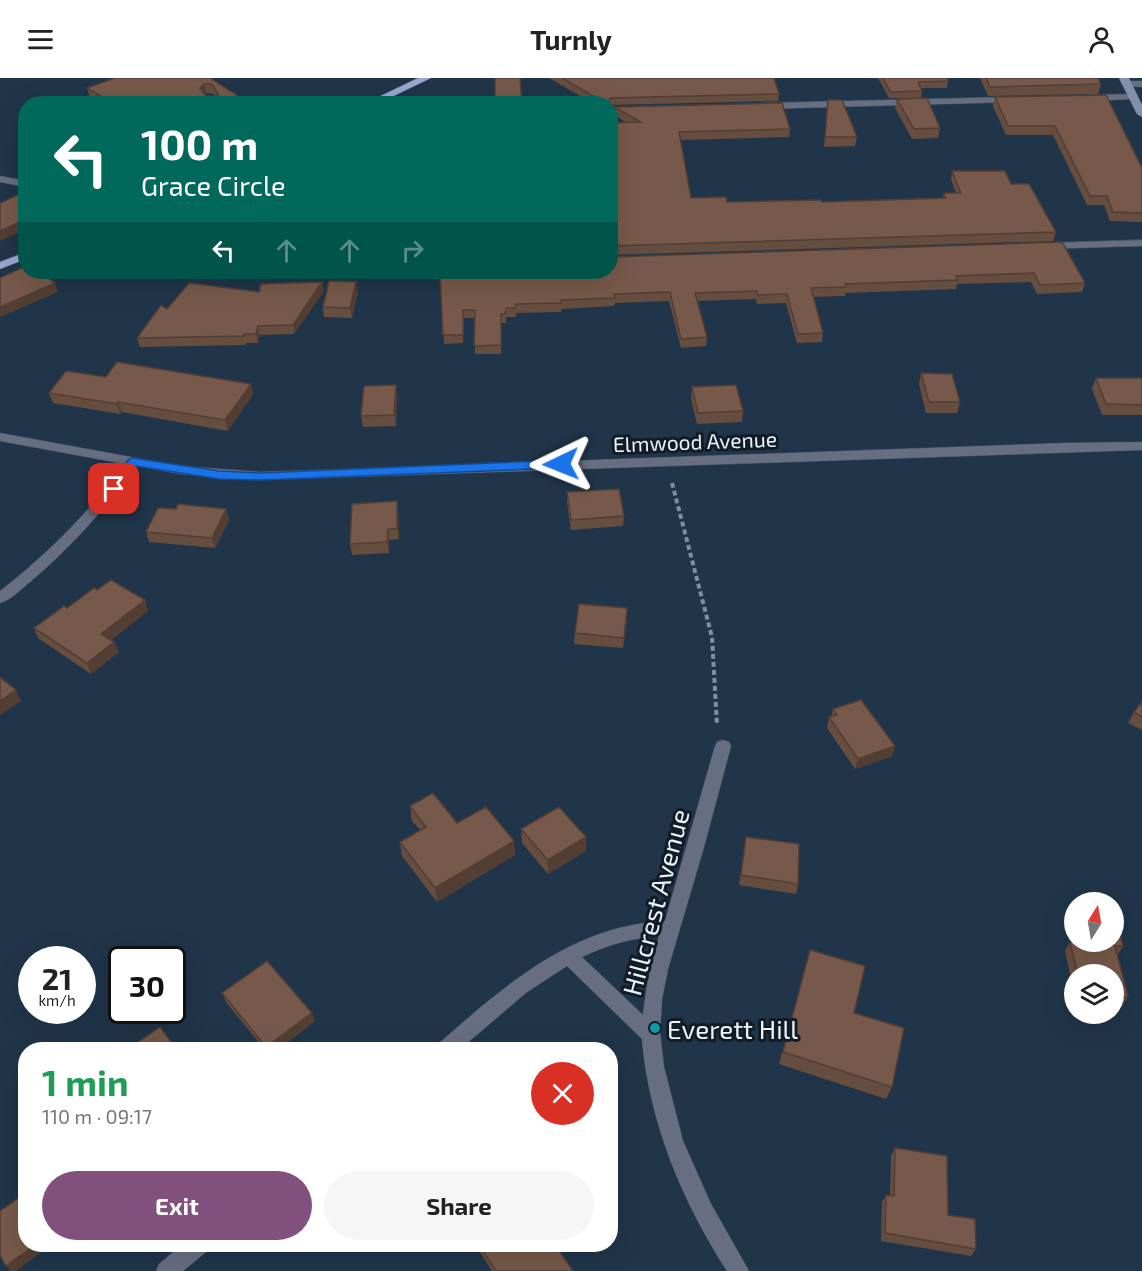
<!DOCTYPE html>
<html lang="en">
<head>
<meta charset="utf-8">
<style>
	:root { --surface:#fff; --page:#f6f6f6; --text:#222; --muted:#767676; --accent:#82507c }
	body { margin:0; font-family:"Exo 2",sans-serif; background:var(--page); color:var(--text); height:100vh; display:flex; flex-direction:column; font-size:22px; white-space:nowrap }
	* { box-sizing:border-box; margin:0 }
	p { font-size:20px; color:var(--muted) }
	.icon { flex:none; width:33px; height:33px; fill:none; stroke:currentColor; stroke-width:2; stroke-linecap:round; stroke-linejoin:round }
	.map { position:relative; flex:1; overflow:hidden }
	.drawer { position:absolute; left:18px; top:964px; width:600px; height:210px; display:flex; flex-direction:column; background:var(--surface); border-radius:24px; box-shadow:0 6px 24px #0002 }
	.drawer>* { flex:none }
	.guide { position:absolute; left:18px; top:18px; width:600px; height:183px; border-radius:24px; box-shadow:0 6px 24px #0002; background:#00695c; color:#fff; overflow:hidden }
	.needle { width:39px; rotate:11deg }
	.buttons { position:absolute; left:1064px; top:814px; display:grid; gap:12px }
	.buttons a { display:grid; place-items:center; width:60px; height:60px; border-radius:50%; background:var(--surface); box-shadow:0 6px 24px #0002; font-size:30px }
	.speed { position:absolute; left:18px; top:868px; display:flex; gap:12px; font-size:30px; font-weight:700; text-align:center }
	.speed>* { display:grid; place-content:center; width:78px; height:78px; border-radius:50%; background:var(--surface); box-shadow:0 6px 24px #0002; line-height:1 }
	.speed small { font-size:15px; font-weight:400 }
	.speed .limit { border:3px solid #111; border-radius:9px; background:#fff; color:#111 }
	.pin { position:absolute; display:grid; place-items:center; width:51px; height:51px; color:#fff; margin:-26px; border-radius:12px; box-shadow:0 3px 9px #0006 }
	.me { position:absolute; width:66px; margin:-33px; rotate:268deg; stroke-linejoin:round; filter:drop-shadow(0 0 4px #0008) }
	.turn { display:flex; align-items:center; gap:21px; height:126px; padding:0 24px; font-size:27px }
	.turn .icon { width:78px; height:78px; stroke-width:2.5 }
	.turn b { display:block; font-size:42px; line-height:51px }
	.lanes { display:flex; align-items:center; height:57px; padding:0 24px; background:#0003; justify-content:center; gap:30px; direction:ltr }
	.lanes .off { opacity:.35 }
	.round { display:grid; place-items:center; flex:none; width:63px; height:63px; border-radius:32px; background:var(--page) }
	.head { display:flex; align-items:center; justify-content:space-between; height:102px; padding:0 24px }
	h1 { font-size:36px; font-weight:700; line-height:45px; color:#1e9e55 }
	.primary-button { display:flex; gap:12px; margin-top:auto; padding:12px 24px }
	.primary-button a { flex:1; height:69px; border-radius:36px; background:var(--accent); color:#fff; font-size:24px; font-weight:700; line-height:69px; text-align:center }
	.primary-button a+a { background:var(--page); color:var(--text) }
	header { display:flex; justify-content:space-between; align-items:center; height:78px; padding:0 24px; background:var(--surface); font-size:27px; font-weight:700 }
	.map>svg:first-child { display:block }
</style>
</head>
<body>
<header><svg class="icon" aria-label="menu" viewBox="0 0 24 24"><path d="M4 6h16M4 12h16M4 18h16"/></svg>Turnly<svg class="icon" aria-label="person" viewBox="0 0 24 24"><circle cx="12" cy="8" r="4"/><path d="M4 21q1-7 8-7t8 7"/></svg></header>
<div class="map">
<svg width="1142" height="1193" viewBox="0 0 1142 1193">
	<rect width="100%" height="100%" fill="#203549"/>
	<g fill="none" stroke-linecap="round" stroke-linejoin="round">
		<defs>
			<path id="street" d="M1127,3H1142V9L1124,8L1122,6Z
				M1133,16L1136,17V21L1087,23L1082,20L1087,17Z
				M1012,19L1017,22L1015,24L763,31L758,28L763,25Z
				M0,98L26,103V109L0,104Z
				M1142,162V168L1045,171L1040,168L1045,165Z
				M0,355L180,388L261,394L1065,365L1142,364V372L261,402L180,396L137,388C105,431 70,470 30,504C21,511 11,522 0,525V513C48,476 89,434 125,386L0,363Z
				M723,662L729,664L731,668L704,769L668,891L662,921L660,954L664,989L683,1063L711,1126L749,1193H727C682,1123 649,1044 642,961L567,888L527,914L459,972H436L438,966C506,907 571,848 665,843L715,668L717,664ZM659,858L647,906L643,937L582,879C607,867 632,860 659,858Z
				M182,1167H209L206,1174L183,1193H156L159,1186Z"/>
			<path id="secondary" d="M1119,0H1129L1142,27V39L1137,36Z"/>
			<path id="primary" d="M418,0H431L377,26H364Z
				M26,174V181L0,191V184Z"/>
		</defs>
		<use href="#street" stroke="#405466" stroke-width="1"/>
		<use href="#secondary" stroke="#405466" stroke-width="1"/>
		<use href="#primary" stroke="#405466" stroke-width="1"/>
		<path stroke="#7f8f9f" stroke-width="4" stroke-dasharray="5 3" stroke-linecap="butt" d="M672,405L712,559L717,647"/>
		<use href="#street" fill="#676e81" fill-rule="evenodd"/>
		<use href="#secondary" fill="#848fad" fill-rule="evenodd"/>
		<use href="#primary" fill="#9aa7ce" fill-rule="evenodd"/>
	</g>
	<path fill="#654d40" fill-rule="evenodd" d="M210,0L251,26H100L90,20L87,10ZM206,15L214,16L215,18H206L205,16Z
		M549,0H774L779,16L778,23L610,27V26H594Z
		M878,0H947L948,3L947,10H921L922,13L921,20H889Z
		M980,0H1098L1101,6L1098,16L988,18Z
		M995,19L1142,90V144L1110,143L1104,127H1087L1053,57H1006L993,28Z
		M897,21L940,50L938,60L912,61L895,30Z
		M828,22L857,59L855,68L824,69Z
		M614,29L790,51L789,59L680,62L691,120L727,124H822L943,120L944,115H956L951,101L952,93L1011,106L1056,154L1053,163L610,177V45H627L614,37Z
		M1062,164L1085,205L1082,214L1037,216L1031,204L957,206L956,211L845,215V218L813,219L823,255L822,264L797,265L786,225L757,226L756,221L697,223L707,259L706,268L681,270L669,223L615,225L614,228L561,231V234L516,235V239H506V245H501V276H475V240H464L463,265L444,266L440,194H465V196L541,195Z
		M322,204L324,213L294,256L260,257L258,265H246V267L140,269L137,260L259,214Z
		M358,214L352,240L324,239L323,229Z
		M921,295L960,324L957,335H926L919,306Z
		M106,299L253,316L228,353L122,334L120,336L53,325L49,315Z
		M1096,300H1142V337H1102L1092,311Z
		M692,309L743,333L742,344L697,346L691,320Z
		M397,318L396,348L363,349L361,338Z
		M567,414L624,438L623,448L571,452L567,425Z
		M176,431H226L229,442L215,470L149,464L146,454Z
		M398,434L399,461L389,462V475L352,477L350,466Z
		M97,512L148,533L111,562L114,564L119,574L91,596L38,560L34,550Z
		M627,541L623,570L574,566L575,555Z
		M1142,624V652L1128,645L1134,634Z
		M833,631L895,668L892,678L855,691L827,650L829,639H831Z
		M410,728L457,745L514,763L515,777L437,824L402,778L400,764L420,752L412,743Z
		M521,751L586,759V773L548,796L522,765Z
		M746,759L798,806L796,816L739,807Z
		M1072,829L1074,837V864H1113L1123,868L1117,878L1128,919L1122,928H1113V897H1074V914L1065,873L1070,864H1073L1067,839Z
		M810,872L854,935L892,1009L886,1021L779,986Z
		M222,915L315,943L278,972H265L226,924Z
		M895,1070L976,1171L971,1178L881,1163L882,1124L886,1117H890L891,1078Z
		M477,1167H555L573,1193H492L478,1171Z"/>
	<path fill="#533e34" d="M204,6L206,15L202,19L200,10Z
		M26,141V151L0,163V153Z
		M322,204L324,213L294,256L293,247Z
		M356,204L358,214L352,240L350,230Z
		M55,205L58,214L0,239V229Z
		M258,248L260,257L258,265L256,256Z
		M251,306L253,316L228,353L225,342Z
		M396,307L397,318L396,348L394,337Z
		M118,324L122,334L120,336L117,326Z
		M397,423L398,434L399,461L397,451Z
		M226,431L229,442L215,470L212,460Z
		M388,451L389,462V475L387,464Z
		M145,522L148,533L105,566L101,556Z
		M627,530V541L623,570Z
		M114,564L119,574L91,596L87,585Z
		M16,612L21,623L0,637V623Z
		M895,668L892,678L855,691L858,681Z
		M586,759V773L548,796V782Z
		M514,763L515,777L437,824L435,810Z
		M312,935L315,943L278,972H267L266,969Z
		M35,1167H51L16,1193H11L6,1188Z"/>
	<path fill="#76594a" stroke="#533e34" stroke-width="1.5" fill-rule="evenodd" d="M115,0H210L251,26H114L87,10ZM204,6H212L219,18H206L200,10Z
		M495,0H520L522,26H495Z
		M562,0H774L779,16L610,20L608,26H607Z
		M883,0H947L948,3L918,4L922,13L891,14Z
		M986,0H1098L1101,6L990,9Z
		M1106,17L1142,90V135L1113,134L1107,118H1090L1055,48H1008L995,19Z
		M927,20L940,50L914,51L897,21Z
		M828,22H842L857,59H825Z
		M782,25L790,51L679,54L691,120L726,119L727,124L821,122L822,124L946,120L944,115H961L952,93H1005L1011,106H1029L1056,154L610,168V45L641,44L614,29Z
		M22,115L26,118V141L0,153V125Z
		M1062,164L1085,205L1040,207L1034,195L956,198L958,202L845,206L846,209L811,210L823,255L798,256L787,216L758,217L757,213L695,215L707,259L681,261L670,214L614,216L615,220L561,222V225L516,226L515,230H506L505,236H501V267L474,268L475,232H463V257H443L440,194H465L464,196L541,195V194H610V179Z
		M26,188V194H39L55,205L0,229V200Z
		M329,203L356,204L350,230L323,229Z
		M322,204L293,247L258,248L256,256H244V258L137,260L161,227L167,231L189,205L259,214L261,206Z
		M117,284L251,306L225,342L118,324L117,326L49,315L66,293L106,299Z
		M921,295L952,296L960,324H929Z
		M1096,300H1142V327L1106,326Z
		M396,307L394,337L361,338L364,308Z
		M736,307L743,333L698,335L692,309Z
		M619,411L624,438L571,442L567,414Z
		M397,423V451H388L387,464L350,466L352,426Z
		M178,426L226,431L212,460L146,454L158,430L176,431Z
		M111,502L145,522L101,556L114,564L87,585L34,550L64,528L67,530L94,510L97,512Z
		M579,526L627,530L624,560L575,555Z
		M0,599L16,612L0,623Z
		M861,622L895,668L858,681L829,639L837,637L833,631Z
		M1142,624V639L1134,634Z
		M433,715L457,745L486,729L514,763L435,810L400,764L426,749L410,728Z
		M559,729L586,759L548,782L521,751Z
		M746,759L799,766L798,806L741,797Z
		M1113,830L1123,868H1115L1128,919H1113V897H1078L1070,864H1113Z
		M810,872L865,888L854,935L904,950L892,1009L783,974Z
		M267,883L312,935L266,969L222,915Z
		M160,949L177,972H127Z
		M895,1070L947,1078L948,1137L975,1141L976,1171L885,1155L886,1117L894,1118Z
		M26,1115V1167H35L6,1188L0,1177V1133Z
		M479,1167H555L573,1193H496Z"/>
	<path fill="#1a73e8" stroke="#114b97" stroke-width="1.5" d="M133,380L219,393L261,395L561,382L567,386L561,390L261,402L219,401L136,388L118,414H110L108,411L129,381Z"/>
	<circle fill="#0f9aa8" stroke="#131c25" stroke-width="2" cx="655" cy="950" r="6"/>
	<g text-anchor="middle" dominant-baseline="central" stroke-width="6" stroke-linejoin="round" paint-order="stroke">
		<g font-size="21" fill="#e9f4fe" stroke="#131c25">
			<text transform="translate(695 363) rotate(-2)">Elmwood Avenue</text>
		</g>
		<g font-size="26" fill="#e9f4fe" stroke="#131c25">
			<text transform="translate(655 824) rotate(-75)">Hillcrest Avenue</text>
		</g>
		<g font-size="26" fill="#e9f4fe" stroke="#131c25" text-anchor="start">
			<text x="667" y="950">Everett Hill</text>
		</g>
	</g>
</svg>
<div class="buttons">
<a><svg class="needle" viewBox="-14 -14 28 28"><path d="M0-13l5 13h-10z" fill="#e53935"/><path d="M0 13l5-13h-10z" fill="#767676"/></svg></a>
<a><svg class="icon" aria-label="layers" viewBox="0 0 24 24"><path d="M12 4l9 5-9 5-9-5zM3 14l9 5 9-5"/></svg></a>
</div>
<div class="speed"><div>21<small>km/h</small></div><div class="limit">30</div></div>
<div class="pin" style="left:114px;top:411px;background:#d93025"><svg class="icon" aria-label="arrive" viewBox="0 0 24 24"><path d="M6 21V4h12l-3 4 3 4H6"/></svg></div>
<svg class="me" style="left:561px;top:386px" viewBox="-20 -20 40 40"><path d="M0-17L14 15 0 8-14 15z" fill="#1a73e8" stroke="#fff" stroke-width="4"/></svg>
<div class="guide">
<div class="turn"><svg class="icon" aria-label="left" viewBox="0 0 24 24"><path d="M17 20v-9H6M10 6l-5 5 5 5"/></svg><div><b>100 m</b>Grace Circle</div></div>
<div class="lanes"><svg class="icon" aria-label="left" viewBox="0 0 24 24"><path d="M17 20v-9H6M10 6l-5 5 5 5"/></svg><svg class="icon off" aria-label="ahead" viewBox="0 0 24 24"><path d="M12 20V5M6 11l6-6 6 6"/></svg><svg class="icon off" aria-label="ahead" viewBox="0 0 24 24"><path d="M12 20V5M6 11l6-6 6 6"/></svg><svg class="icon off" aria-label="right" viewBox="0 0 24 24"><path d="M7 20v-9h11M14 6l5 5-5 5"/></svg></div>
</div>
<section class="drawer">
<div class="head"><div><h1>1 min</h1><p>110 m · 09:17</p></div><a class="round" style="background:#d93025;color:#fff"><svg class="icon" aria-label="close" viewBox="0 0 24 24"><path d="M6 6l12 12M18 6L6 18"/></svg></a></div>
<div class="primary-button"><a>Exit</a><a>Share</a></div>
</section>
</div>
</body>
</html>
